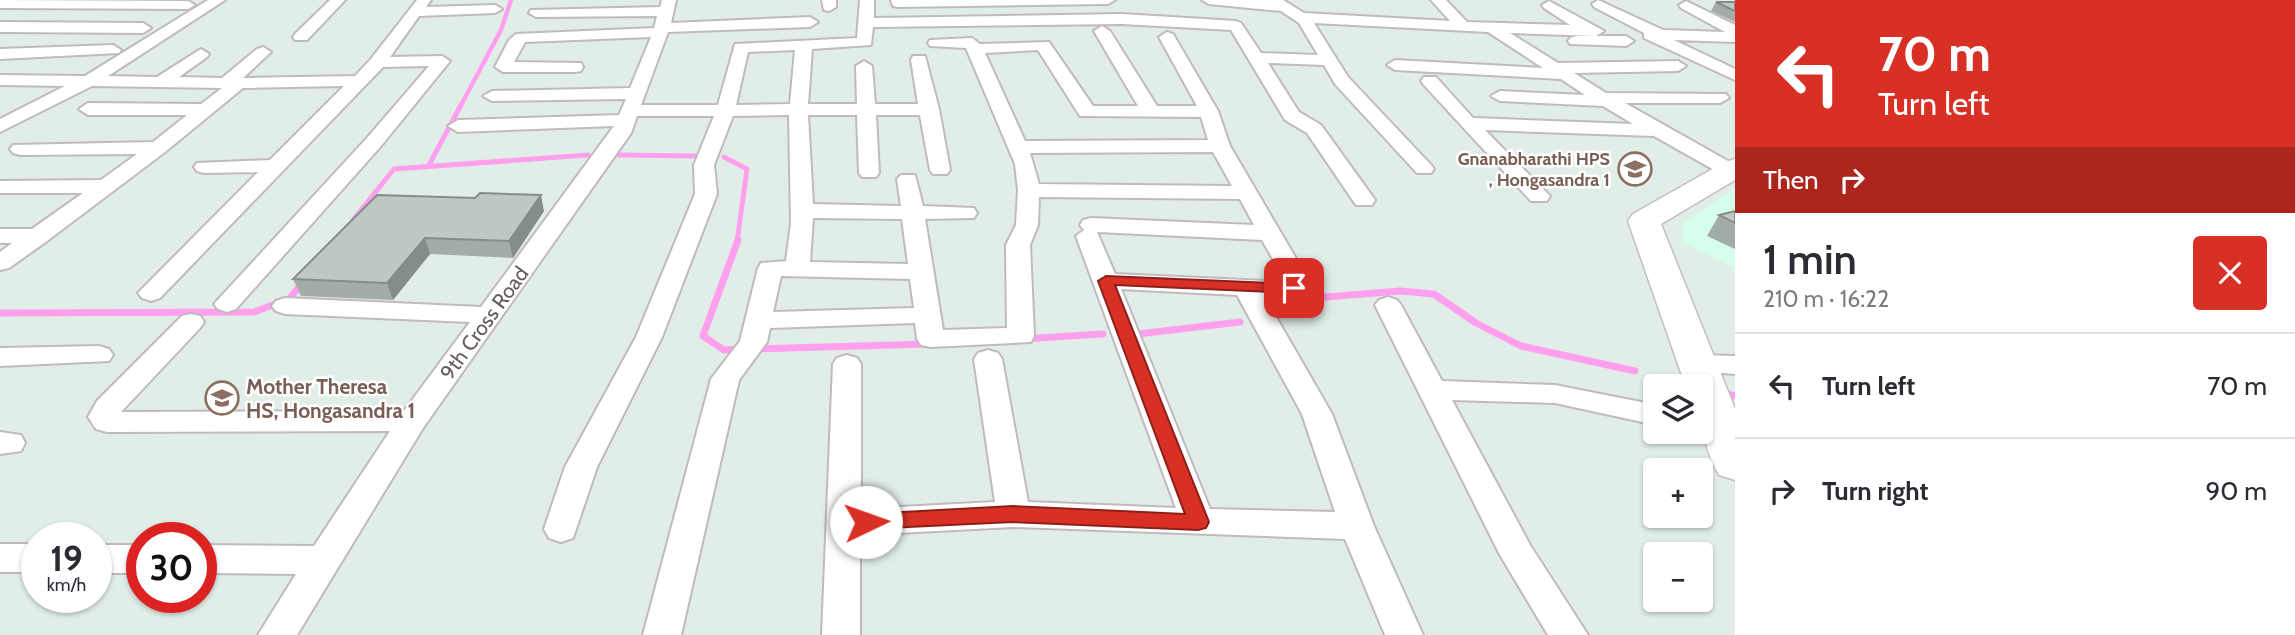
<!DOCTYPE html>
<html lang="en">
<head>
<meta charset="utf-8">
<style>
	:root { --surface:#fff; --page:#f7f7f7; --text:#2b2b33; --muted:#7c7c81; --line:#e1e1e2 }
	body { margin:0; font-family:Cabin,sans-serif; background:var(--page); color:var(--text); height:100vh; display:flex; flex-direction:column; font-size:26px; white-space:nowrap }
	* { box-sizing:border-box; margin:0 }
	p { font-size:23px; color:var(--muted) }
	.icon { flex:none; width:38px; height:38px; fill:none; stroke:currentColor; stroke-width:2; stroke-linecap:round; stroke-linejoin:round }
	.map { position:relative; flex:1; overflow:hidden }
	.panel { display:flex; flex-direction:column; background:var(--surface); width:560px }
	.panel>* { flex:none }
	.top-card { background:#d93025; color:#fff; overflow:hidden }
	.fabs { position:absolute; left:1643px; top:374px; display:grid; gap:14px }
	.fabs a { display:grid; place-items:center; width:70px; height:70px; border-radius:7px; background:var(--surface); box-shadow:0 2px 5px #0004; font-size:35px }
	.speed { position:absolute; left:21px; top:522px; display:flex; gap:14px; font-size:35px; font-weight:700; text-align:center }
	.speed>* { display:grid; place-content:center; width:91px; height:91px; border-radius:50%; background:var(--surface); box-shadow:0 2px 5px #0004; line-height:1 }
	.speed small { font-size:18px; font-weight:400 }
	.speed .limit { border:10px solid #d22; background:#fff; color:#111 }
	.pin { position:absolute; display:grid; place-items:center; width:60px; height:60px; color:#fff; margin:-30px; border-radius:14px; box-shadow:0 4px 10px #0006 }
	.me { position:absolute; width:77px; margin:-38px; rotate:87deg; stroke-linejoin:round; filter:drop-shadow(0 0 5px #0008) }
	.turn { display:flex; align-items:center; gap:24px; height:147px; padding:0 28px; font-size:32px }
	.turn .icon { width:91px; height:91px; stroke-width:2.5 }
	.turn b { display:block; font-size:49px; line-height:60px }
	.then { display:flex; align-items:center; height:66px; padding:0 28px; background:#0003; gap:14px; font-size:26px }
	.round { display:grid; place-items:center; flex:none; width:74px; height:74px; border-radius:7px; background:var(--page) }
	.overview { display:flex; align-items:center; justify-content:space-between; height:119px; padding:0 28px }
	h1 { font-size:42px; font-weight:600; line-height:52px }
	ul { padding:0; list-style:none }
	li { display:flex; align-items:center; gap:21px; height:105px; padding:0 28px; border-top:2px solid var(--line) }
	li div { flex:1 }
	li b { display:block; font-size:26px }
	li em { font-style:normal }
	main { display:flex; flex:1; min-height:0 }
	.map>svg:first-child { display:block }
</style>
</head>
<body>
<main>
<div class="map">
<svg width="1735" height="635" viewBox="0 0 1735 635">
	<rect width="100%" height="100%" fill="#e1eee8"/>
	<path fill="#d5ffeb" d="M1735,188V268L1682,242V224Z"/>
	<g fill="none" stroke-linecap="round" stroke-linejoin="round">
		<path stroke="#ffa0ee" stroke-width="4.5" d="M460,107L501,30L511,0"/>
		<path stroke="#ffa0ee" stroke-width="5" d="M619,155L698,156
			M724,157L747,169L737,242
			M429,165L461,105
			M353,220L394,169L588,155"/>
		<path stroke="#ffa0ee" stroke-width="7" d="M738,240L703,336L724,350L742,349
			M1263,302L1400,291L1434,294L1476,323L1521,346L1635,371
			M0,313L254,312L289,299L304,281
			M1138,334L1240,322
			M1023,339L1103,334
			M754,349L928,344
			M1721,392L1735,396"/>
		<defs>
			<path id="street" d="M0,0L188,1L195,5L188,9L0,8Z
				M208,0H225L108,76L157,77L201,49L209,54L207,57L179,77L222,78L257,49L263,47L271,52L243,78L355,76L371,59L417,0H431L426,7L495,5L502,9L495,13L419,16L390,57L442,56L450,61L381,146L236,309L227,312L218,309L214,304L367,138L429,66L383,67L160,298L151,301L142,298L138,293L258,172L204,173L197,171L194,167L197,163L270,160L344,86L243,88L165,152L47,241L9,268L0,270V252L12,243H0V229H32L83,193H0V181L101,180L137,154L20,155L13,153L10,149L13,145L153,142L187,115H88L79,109L88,103L201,104L222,88L92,86L0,132V119L65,86L0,85V75L85,76Z
				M330,0H345L307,40H295L293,37L295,34Z
				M662,0H676L671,23L810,17L818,22L810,27L668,32L641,105H718L735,44L857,38L860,0H874V18L1122,14L1236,21L1241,23L1261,53L1318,55L1299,23L1281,11L1209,4L1202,0H1283L1304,13L1450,21L1431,0H1446L1467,22L1570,25L1544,8L1542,5L1549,1L1604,31L1596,36L1510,33L1558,63L1678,61L1686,66L1678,71L1574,73L1606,93L1726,94L1729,98L1720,103H1625L1735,165V176L1723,175L1654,136L1485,130L1550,196L1547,201H1531L1424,85L1421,81L1424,77H1436L1473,118L1633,124L1603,106L1500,101L1491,96L1500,91L1585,95L1561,79L1395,70L1387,65L1395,60L1543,68L1488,32L1314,23L1348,77L1431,165L1434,169L1431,173H1417L1335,84L1324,65L1268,63L1299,112L1321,125L1375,200L1372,205H1356L1307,133L1285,120L1231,30L1122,24L873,27L871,45L812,49L808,104H857L856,66L864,61L872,66L875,104H918L911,60L913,56H925L939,109L950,170L947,174H933L930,170L920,115H876L879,173L876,177H862L859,173L857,115H808L813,204L901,206L897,179L901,175H915L923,206L974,208L977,213L974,218L925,219L943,330L1007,328L1006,245L1016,225L1018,190L1015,164L966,48L930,46L928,43L930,40L972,38L980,44L1049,42L1093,106H1138L1094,31L1102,26L1110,31L1157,106H1197L1159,37L1167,32L1173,34L1218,111L1230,146L1311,284C1301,300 1281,297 1264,296L1332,414L1374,526L1423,635H1385L1345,539L1013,527L860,535V635H822L833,364L837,358L847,355L857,358L861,364V509L995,502L974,359L978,353L988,350L998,353L1002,359L1028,502L1176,508L1076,236L1084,230L1080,225L1083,220L1091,218L1254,225L1240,199L1039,197L1038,225L1030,245L1034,336L1031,342L931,347L921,345L917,339L915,323L770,328L767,342L739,380L681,635H643L711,379L740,341L758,268L761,263L786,261L791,223L789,115L733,116L714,165L717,194L662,337L597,467L573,538L561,542L549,538L544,529L565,467L636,337L695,194L694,165L714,116H637L631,133L423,428L297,635H258L296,574L201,573V545L314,546L390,431L107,432L96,429L88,417L97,401L182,316L191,314L200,316L204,322L200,328L121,412L404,411L470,322L285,314L276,311L272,306L276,301L285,298L481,307L614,126L458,132L448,126L458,120L619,115L626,99L492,101L483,96L492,91L630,88L651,37L525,42L514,62L581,63L583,67L581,71L575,72H503L495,67L509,40L516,34L654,28L657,16L536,17L529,13L531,10L660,7ZM795,50L790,104L736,105L748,52ZM1038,50L1080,116L1201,117L1208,140L1025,141L985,53ZM1213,152L1232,186L1039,184L1030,153ZM813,218L902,219L908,264L810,262ZM1097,232L1262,240L1286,282L1115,274ZM781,276L910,279L914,308L773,312ZM1121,289L1237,295L1302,414L1335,512L1210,509Z
				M822,0H836V7L829,11L824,10Z
				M891,0H1115L1108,4L898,7L893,6Z
				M1598,0L1663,30L1725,32L1681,8L1679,5L1686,1L1735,25V42L1674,40L1735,69V80L1644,38V33L1594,7L1592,4Z
				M0,22L143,23L151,28L143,33L0,32Z
				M1576,36H1626L1634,41L1626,46L1570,44L1568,41L1570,38Z
				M113,45L121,50L119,53L0,59V49Z
				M1388,297L1397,300L1401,305L1442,381L1555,385L1656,405V425L1555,403L1452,400L1530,545L1588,635H1548L1500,555L1375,305L1379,300Z
				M99,346L109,349L113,355L109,361L0,366V348Z
				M1697,355L1735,356V374L1687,370L1683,364L1687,358Z
				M0,432L21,435L25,443L21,451L0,454Z
				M0,544H37V572H0Z
				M96,545H142V573H96Z"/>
			<path id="secondary" d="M1735,159V180L1661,224L1735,409V480L1719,475C1702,446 1701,419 1701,387H1686L1628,221L1633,214L1725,162Z"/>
		</defs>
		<use href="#street" stroke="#c2b9bf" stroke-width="4"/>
		<use href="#secondary" stroke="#c6bcc3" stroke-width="3"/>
		<use href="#street" fill="#fff" fill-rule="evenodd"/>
		<use href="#secondary" fill="#fff" fill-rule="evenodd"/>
	</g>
	<path fill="#a3ada8" d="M1716,2H1735V22L1711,11Z
		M377,195L544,211L513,258L430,254L393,300L301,296L293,279Z
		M1735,211V249L1707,236L1719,215Z"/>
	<path fill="#858d88" d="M541,195L544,211L513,258L509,241Z
		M425,238L430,254L393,300L387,283Z"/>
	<path fill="#bec9c3" stroke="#858d88" stroke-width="2" d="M1716,2H1735V11Z
		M480,193L541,195L509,241L425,238L387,283L293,279L377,195L475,198Z
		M1735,211V223L1719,215Z"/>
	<path fill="#d93025" stroke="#8d1f18" stroke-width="2" d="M1106,276L1294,284L1302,288L1294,293L1115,285L1209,522L1206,528L1198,530L1013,522L866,529L859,527L856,522L859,516L866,514L1013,506L1185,514L1098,281Z"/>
	<defs>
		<symbol id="school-ring" viewBox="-11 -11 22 22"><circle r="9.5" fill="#fff" stroke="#8d6e63" stroke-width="1.5"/><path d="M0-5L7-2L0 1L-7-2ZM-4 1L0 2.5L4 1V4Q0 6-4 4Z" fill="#8d6e63"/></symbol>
	</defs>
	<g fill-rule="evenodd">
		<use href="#school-ring" x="1616" y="150" width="38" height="38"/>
		<use href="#school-ring" x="203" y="379" width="38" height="38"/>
	</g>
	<g text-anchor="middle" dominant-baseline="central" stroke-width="5" stroke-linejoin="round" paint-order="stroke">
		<g font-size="18" font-weight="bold" fill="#785e54" stroke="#fff" text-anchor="end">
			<text x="1610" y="159">Gnanabharathi HPS<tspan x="1610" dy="21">, Hongasandra 1</tspan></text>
		</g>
		<g font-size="21" fill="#645a61" stroke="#fff">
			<text transform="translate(484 323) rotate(-54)">9th Cross Road</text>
		</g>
		<g font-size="21" font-weight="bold" fill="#785e54" stroke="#fff" text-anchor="start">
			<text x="246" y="386">Mother Theresa<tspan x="246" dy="24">HS, Hongasandra 1</tspan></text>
		</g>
	</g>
</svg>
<div class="fabs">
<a><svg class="icon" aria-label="layers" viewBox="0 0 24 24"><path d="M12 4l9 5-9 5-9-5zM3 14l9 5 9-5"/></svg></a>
<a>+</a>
<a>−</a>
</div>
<div class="speed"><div>19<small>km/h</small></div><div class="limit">30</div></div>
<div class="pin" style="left:1294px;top:288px;background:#d93025"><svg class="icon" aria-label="arrive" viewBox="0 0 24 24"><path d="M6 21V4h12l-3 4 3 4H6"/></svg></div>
<svg class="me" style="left:866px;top:522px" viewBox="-20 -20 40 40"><circle r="19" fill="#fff"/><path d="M0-13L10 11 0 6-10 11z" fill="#d93025"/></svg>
</div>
<section class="panel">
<div class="top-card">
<div class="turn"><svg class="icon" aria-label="left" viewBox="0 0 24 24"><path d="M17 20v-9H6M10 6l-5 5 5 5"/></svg><div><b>70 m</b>Turn left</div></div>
<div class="then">Then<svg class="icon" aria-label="right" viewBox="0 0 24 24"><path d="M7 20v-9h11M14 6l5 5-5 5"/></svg></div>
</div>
<div class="overview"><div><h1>1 min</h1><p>210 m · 16:22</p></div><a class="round" style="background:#d93025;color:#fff"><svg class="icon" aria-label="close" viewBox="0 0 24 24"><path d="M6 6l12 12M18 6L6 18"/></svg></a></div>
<ul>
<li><svg class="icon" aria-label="left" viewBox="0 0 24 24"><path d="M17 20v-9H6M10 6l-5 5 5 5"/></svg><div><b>Turn left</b></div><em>70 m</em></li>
<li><svg class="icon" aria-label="right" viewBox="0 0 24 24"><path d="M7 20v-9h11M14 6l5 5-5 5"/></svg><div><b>Turn right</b></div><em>90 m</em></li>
</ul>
</section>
</main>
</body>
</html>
